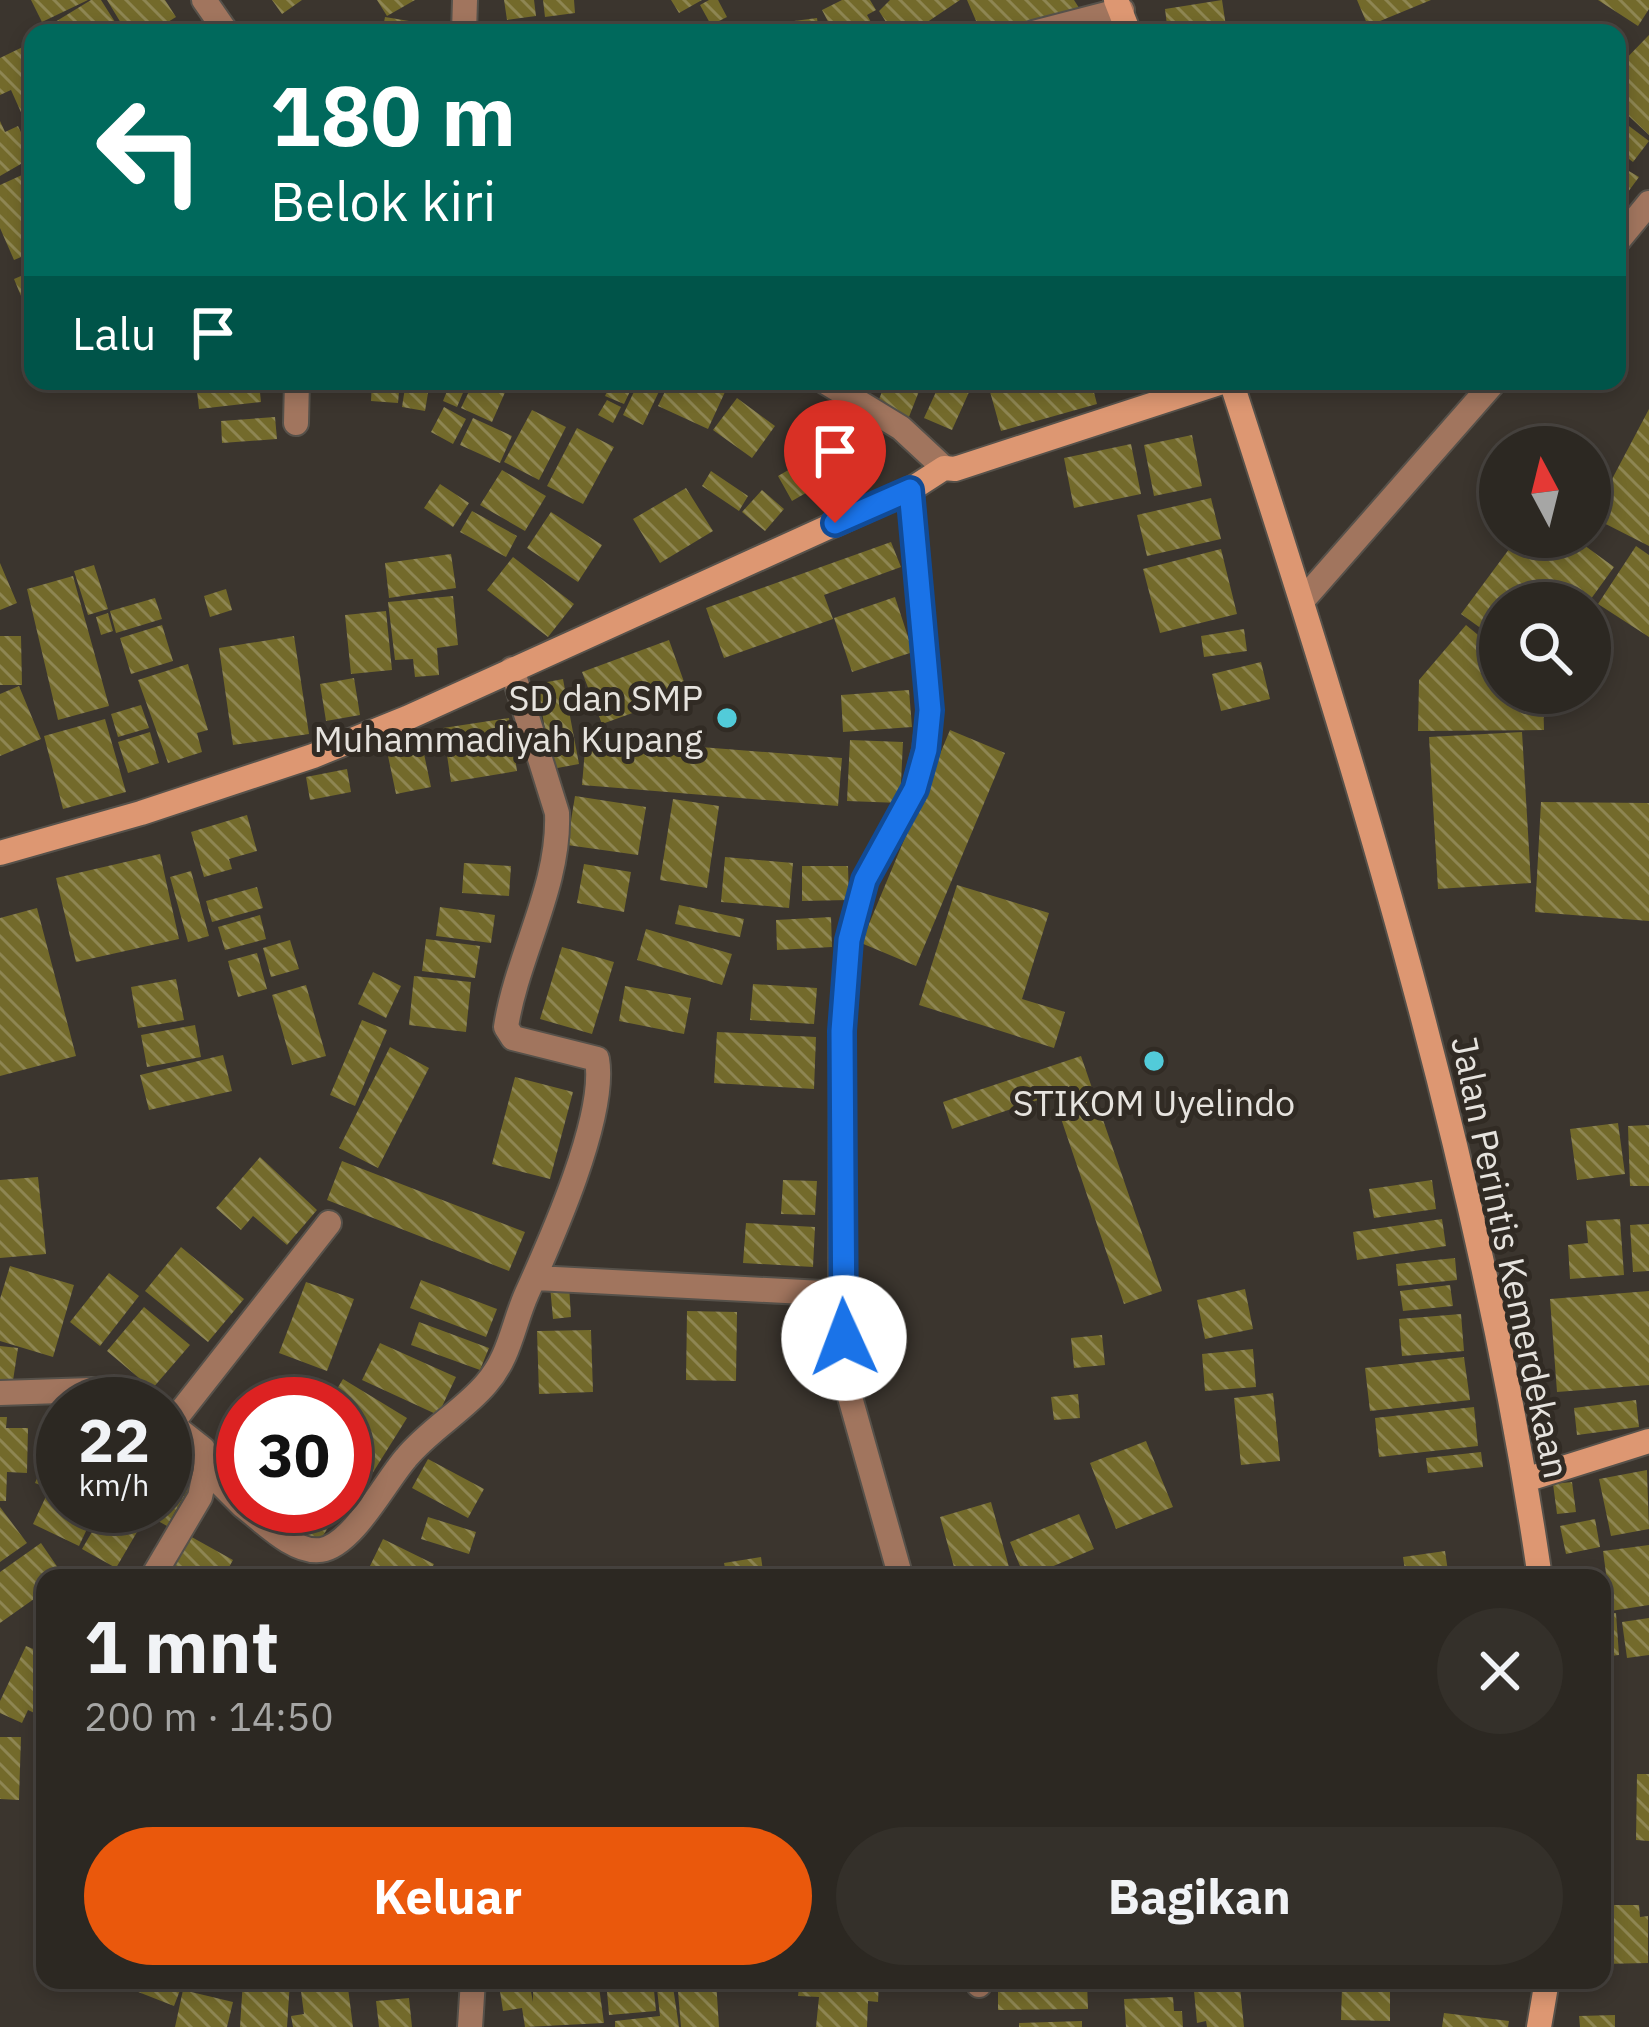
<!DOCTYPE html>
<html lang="id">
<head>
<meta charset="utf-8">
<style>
	:root { --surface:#2c2822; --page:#34302a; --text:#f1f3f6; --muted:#a6a6a5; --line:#484440; --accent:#ea580c }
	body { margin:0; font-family:"IBM Plex Sans",sans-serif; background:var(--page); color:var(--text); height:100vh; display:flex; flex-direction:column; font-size:45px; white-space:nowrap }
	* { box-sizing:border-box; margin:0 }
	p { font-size:39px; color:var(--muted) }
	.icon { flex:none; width:66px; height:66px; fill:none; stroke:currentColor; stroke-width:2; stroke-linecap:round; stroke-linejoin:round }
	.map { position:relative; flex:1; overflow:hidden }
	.side { position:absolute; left:36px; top:1569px; width:1575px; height:420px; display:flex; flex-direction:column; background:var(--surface); border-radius:24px; box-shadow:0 6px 18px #0003,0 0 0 3px var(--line) }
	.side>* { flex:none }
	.banner { position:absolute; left:24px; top:24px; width:1602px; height:366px; border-radius:24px; box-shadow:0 6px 18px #0003,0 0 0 3px var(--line); background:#00695c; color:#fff; overflow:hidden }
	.needle { width:78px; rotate:353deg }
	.buttons { position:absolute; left:1479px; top:426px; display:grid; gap:24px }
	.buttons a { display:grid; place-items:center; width:132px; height:132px; border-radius:50%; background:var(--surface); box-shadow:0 6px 18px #0003,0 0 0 3px var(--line); font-size:60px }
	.speed { position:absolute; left:36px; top:1377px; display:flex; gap:24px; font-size:60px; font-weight:700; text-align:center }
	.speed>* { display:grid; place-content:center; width:156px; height:156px; border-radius:50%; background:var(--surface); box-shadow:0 6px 18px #0003,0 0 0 3px var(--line); line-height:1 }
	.speed small { font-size:30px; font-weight:400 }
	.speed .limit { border:18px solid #d22; background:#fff; color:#111 }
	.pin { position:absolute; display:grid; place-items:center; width:102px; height:102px; color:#fff; margin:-123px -51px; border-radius:50% 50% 50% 0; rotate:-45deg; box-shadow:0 0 12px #0007 }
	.pin .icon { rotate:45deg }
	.me { position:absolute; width:132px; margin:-66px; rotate:358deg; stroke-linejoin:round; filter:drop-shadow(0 0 9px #0008) }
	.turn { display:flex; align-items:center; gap:42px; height:252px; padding:0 48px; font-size:54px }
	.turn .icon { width:156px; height:156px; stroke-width:2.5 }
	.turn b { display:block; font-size:84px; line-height:102px }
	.then { display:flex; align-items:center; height:114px; padding:0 48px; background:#0003; gap:24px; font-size:45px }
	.round { display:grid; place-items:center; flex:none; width:126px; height:126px; border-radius:63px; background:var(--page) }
	.overview { display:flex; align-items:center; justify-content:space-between; height:204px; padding:0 48px }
	h1 { font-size:72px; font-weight:800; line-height:90px }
	.action { display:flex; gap:24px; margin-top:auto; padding:24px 48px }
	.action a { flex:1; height:138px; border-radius:72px; background:var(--accent); color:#fff; font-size:48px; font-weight:800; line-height:138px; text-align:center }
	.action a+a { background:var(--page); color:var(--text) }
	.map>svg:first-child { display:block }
</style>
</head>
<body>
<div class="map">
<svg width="1649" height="2027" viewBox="0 0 1649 2027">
	<defs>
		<pattern id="building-back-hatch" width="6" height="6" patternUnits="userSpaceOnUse" patternTransform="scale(3)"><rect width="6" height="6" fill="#736a2b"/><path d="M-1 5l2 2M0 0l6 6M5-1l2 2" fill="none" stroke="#8e8653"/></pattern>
	</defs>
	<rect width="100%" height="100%" fill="#3b352e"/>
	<path fill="url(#building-back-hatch)" d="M31,0H88L42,22Z
		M91,0H101L122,33H37Z
		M107,0H165L176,17L150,33H127Z
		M272,0H302L282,14Z
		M377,0H415L387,16Z
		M504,0H534L536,16L507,20Z
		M543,0H574L575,13L545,17Z
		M671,0H702L679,13Z
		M709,0H718L727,17L711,25L700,5Z
		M842,0H870L876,10L867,15L877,33H834L822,10Z
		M890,0H960L911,33H893L879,11Z
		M967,0H1074L1083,14L980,30Z
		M1222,0L1227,33H1168L1165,9Z
		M1357,0H1431L1368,26Z
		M1598,0H1649V9L1638,26Z
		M385,17L439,26L438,33H382Z
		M817,18L819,33H725V30Z
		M1323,22L1355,25V33H1321Z
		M1649,35V135L1617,105V68Z
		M33,42V139L11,90L0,95V58Z
		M1617,117L1649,141L1633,162L1617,150Z
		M0,121L5,132L18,126L33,157L0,176Z
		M1617,164L1639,177L1617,207Z
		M33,170V252L14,260L0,228V185Z
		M33,255V325L14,279L28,273L23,259Z
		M372,381H400L398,403L371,401Z
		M406,381H430L425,411L402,407Z
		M451,381H468L457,407L443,401Z
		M474,381H510L492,422L461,408Z
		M612,381H635L624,404L605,396Z
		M639,381H664L643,425L623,415Z
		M670,381H730L708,429L658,406Z
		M886,381H923L907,422L875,410Z
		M941,381H974L952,430L924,418Z
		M987,381H1091L1097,404L1001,431Z
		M259,383L261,402L199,409L197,391Z
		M737,398L775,426L752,458L713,430Z
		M607,400L621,407L613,423L598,415Z
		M444,407L466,419L453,444L431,432Z
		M1649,409V546L1592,517Z
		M532,410L566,427L539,480L504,462Z
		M845,410L872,446L853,459L827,422Z
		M275,417L277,439L222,443L221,421Z
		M473,418L512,436L500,463L460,445Z
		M821,423L853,477L816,499L811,490L792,501L778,476L797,465L785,444Z
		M577,428L614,447L583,504L547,486Z
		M1192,435L1202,486L1154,496L1144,445Z
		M1131,444L1141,494L1074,508L1064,458Z
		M502,470L546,496L525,531L480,505Z
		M711,471L748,496L739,511L702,486Z
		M440,484L469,503L453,527L424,508Z
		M686,488L713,531L660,563L633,519Z
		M762,490L784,509L765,531L742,512Z
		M1211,498L1221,539L1147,556L1137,515Z
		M472,511L517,536L506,557L460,532Z
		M551,512L602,545L578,582L527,548Z
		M1518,537H1573L1614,567L1588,603H1500V642L1461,614Z
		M891,542L901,567L824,595L833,619L724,658L706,608Z
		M1636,546L1649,555V637L1598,604Z
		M1221,549L1237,614L1160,633L1143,569Z
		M451,554L456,588L389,598L385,563Z
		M513,557L574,604L548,637L487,590Z
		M0,563L17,603L0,610Z
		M94,565L108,609L88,615L74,571Z
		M73,576L109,706L58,720L27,589Z
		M226,589L232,610L210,617L204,596Z
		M453,596L458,645L437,648L439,675L415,677L413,659L395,660L388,602Z
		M895,597L913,652L852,672L834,618Z
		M155,598L162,619L116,633L110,611Z
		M386,611L392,670L351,674L345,615Z
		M108,613L113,631L101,635L96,617Z
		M162,625L173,661L131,674L120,638Z
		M1466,625L1500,653V693H1543L1544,730L1418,731L1419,680Z
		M1244,629L1247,651L1204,657L1201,636Z
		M0,636H21L22,685H0Z
		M294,636L309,734L233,745L219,648Z
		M669,640L688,693L602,724L582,672Z
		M1261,662L1270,699L1221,711L1212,674Z
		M188,664L208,730L197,733L202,752L168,763L138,680Z
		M354,678L360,715L326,721L320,684Z
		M563,679L579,764L552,769L537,684Z
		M19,686L41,739L0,756V694Z
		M909,690L912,727L843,732L841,695Z
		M141,705L149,728L118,737L111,714Z
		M509,718L517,771L451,782L443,728Z
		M105,719L126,792L63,809L44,736Z
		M950,730L1005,753L916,966L861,943Z
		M150,732L159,763L128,773L118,742Z
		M1522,732L1531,883L1438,889L1429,737Z
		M586,738L842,758L838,806L582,785Z
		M850,740L903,742L900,803L847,801Z
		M423,749L431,787L396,794L388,756Z
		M347,769L351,792L310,800L306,777Z
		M575,796L646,807L638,855L567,845Z
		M673,799L719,806L707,888L660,880Z
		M1541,802L1649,803V921L1535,912Z
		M247,815L257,851L229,859L232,869L204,877L191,832Z
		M160,854L179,939L76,962L56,878Z
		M725,857L793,863L789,908L721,902Z
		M464,863L511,866L509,896L462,893Z
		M584,864L631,872L624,912L577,903Z
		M802,866H848L849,900L802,901Z
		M191,871L209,936L188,942L170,877Z
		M957,885L1049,913L1022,999L1065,1012L1054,1048L919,1005Z
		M257,887L263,908L212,922L206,901Z
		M679,905L744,919L740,937L675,924Z
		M440,907L495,915L491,943L436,936Z
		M37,908L76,1056L0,1076V918Z
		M260,915L266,939L225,950L218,927Z
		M831,917L832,947L777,950L776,920Z
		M646,929L732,954L722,985L637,960Z
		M426,939L480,946L475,978L422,971Z
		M290,940L299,969L271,977L263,948Z
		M562,947L614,962L592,1034L540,1019Z
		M257,953L267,989L238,997L228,961Z
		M373,972L401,986L386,1018L358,1004Z
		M414,976L471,982L466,1032L409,1025Z
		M176,979L184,1020L138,1028L131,987Z
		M753,984L817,988L814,1024L750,1020Z
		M306,985L326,1056L292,1065L272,995Z
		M625,986L691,998L684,1034L619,1021Z
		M362,1020L387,1030L355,1106L330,1095Z
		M195,1025L201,1057L147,1067L141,1035Z
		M717,1032L816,1037L814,1089L714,1083Z
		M390,1047L429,1068L378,1168L339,1148Z
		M223,1055L232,1091L149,1110L140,1075Z
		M1081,1056L1162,1291L1124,1304L1053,1095L952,1129L943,1102Z
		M515,1077L573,1092L550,1179L492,1164Z
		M1618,1123L1625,1174L1577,1180L1570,1129Z
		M1649,1125V1186H1630L1628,1126Z
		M260,1157L317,1210L287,1245L253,1216L241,1230L216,1208Z
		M342,1161L525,1232L509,1271L327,1200Z
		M38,1177L46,1254L0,1258V1180Z
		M783,1180L817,1181L815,1215L781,1214Z
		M1432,1180L1436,1209L1374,1218L1369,1189Z
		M1442,1219L1446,1246L1357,1260L1353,1232Z
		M1620,1219L1624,1275L1570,1279L1568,1245L1588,1243L1586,1221Z
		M746,1223L815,1227L813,1267L743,1263Z
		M1649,1224V1271L1633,1272L1630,1225Z
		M181,1247L244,1299L208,1342L145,1291Z
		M1455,1258L1457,1280L1398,1286L1396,1264Z
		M10,1266L74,1285L53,1357L0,1341V1299Z
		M109,1273L139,1296L100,1346L70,1322Z
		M421,1280L497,1309L486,1337L410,1308Z
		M306,1282L354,1299L327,1371L279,1353Z
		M569,1285L571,1317L553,1319L550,1286Z
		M1450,1285L1453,1306L1403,1311L1400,1291Z
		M1245,1289L1253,1329L1205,1339L1197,1300Z
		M1649,1291V1385L1557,1392L1550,1299Z
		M144,1307L190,1345L152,1389L107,1351Z
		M687,1311L737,1312L736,1381L686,1380Z
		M1461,1314L1464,1351L1402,1356L1399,1319Z
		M419,1322L489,1348L480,1370L411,1345Z
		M591,1330L593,1392L539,1394L537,1331Z
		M1102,1335L1105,1365L1074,1368L1071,1338Z
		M380,1343L456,1377L438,1415L362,1380Z
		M0,1346L18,1348L12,1387L0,1385Z
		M1253,1349L1256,1387L1205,1391L1202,1354Z
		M1464,1357L1470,1400L1370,1411L1365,1368Z
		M343,1379L407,1418L372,1474L345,1458V1404H328Z
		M1273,1393L1280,1461L1241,1465L1234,1398Z
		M1078,1394L1080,1418L1054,1420L1051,1397Z
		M1636,1400L1639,1427L1577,1435L1574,1408Z
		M1474,1407L1478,1446L1379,1457L1375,1418Z
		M0,1417H7L6,1428H28L27,1473L7,1472L6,1501H0Z
		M63,1417V1476L56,1491L35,1483Z
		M1146,1441L1173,1507L1116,1529L1090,1463Z
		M165,1448L181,1458L175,1468L194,1479L167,1526L131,1506H165Z
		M1481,1452L1483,1467L1428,1473L1426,1458Z
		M428,1459L484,1489L468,1518L412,1488Z
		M1647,1470L1649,1529L1611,1536L1599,1479Z
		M1572,1482L1576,1512L1557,1514L1553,1484Z
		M48,1492L63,1499V1506H77L94,1514L79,1546L33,1524Z
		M991,1502L1012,1578H957L940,1517Z
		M293,1506H342L317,1545L296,1531L307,1515Z
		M0,1507L27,1543L0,1562Z
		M106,1508L140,1527L116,1568L82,1549Z
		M1079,1514L1094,1549L1025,1578L1010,1542Z
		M428,1517L476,1532L469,1554L421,1539Z
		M1595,1519L1600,1547L1566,1554L1560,1526Z
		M188,1535L233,1560L223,1578H164Z
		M383,1539L434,1564L427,1578H389L369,1568Z
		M41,1543L65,1578H45V1599L41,1594L0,1623V1572Z
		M1649,1545V1605L1611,1611L1603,1551Z
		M1445,1551L1449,1578H1406L1403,1557Z
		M761,1557L764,1578H727L724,1563Z
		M1616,1613L1619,1655L1602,1657V1614Z
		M1649,1618V1655L1627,1658L1622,1622Z
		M26,1646L45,1654V1718L28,1710L22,1723L0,1713V1701Z
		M0,1737H21L19,1800L0,1799Z
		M1637,1774H1649V1841L1636,1840Z
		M1604,1905H1639L1640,1917L1648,1916V1963L1602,1964Z
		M126,1980H184L174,2006L123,1986Z
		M243,1980L290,1981L287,2027H240Z
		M325,1980H347L353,2027H293L291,2016L304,2014L300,1984Z
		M567,1980H598L604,2023L525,2027L522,2008L503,2011L499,1985L529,1981L533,2002V1985Z
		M606,1980H653L656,2011L609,2015Z
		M656,1980H672L679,2027H615V2021L660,2016Z
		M677,1980H716L719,2027H681Z
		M800,1980H879L878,2002L868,2001L867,2027H816L819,1997L798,1996Z
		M1087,1983L1088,2009L998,2010V1984Z
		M1342,1986H1390V2021L1341,2020Z
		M1240,1987L1244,2027H1207L1206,2021L1197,2023L1194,1991Z
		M183,1990L233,2002L227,2027H175Z
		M1173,1997L1174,2011H1182L1183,2027H1126L1124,1999Z
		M409,1998L412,2027H379L376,2001Z
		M1444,2013L1509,2021L1508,2027H1442Z
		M1615,2015V2027H1580L1579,2016Z
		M1082,2021V2027H1019V2023Z"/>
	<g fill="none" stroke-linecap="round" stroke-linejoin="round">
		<defs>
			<path id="street" d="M204,0L227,33
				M464,33L465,0
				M1033,33L1122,10
				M1617,242L1649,203
				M824,381L901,428L944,468
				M296,423L297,381
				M1302,601L1495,381
				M536,1278L841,1294
				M0,1393L92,1390L137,1404
				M172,1423L329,1223
				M206,1469L243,1506
				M243,1506C263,1521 294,1554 321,1550C353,1545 385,1482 406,1458C429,1430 463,1411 486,1384C510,1357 513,1324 527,1293C551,1240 607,1116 597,1059L513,1038L506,1027C517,955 560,887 557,813L512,669
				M152,1578L200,1497L206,1469L203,1449L165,1419
				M901,1578L846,1383L841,1294L842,1031L849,941L865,880L915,789L925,750L930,710L910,490
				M979,1980V1985
				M470,2027L473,1980"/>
			<path id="secondary" d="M1116,0L1129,33
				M1231,381C1358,773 1481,1170 1540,1578
				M0,853L141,813L313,756L407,718L910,490L944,468L955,469L1225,381
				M1525,1480L1649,1441
				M1539,2027L1547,1980"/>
		</defs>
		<use href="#street" stroke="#56514a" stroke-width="28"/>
		<use href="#secondary" stroke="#56514a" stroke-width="28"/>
		<use href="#street" stroke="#a1755e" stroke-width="24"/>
		<use href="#secondary" stroke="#dd9772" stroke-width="24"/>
	</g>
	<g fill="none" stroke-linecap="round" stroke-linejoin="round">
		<defs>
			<path id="route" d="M835,523L910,490L930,710L926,750L915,789L865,880L849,940L842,1031L844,1338"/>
		</defs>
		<use href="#route" stroke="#114b97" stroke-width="30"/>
		<use href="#route" stroke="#1a73e8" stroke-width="21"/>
	</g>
	<g fill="#52cbd9" stroke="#312b24" stroke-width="4.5">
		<circle cx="727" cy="718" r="12"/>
		<circle cx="1154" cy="1061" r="12"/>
	</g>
	<g text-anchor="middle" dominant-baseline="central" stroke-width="10" stroke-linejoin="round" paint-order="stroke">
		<g font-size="36" fill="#e6e3de" stroke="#312b24" text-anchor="end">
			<text x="703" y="697">SD dan SMP<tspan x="703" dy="41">Muhammadiyah Kupang</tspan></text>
			<text x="1154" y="1102" text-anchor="middle">STIKOM Uyelindo</text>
		</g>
		<g font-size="36" fill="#e6e3de" stroke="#312b24">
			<text transform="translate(1511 1257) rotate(78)">Jalan Perintis Kemerdekaan</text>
		</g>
	</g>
</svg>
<div class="buttons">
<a><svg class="needle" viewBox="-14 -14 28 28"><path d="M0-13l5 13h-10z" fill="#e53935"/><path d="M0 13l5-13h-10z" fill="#a6a6a5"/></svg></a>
<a><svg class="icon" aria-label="search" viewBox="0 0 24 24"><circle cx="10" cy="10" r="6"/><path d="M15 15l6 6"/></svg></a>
</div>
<div class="speed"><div>22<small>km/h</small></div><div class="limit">30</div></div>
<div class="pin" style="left:835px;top:523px;background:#d93025"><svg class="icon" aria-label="arrive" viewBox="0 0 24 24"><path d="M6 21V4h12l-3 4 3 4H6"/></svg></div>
<svg class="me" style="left:844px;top:1338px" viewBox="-20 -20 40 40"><circle r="19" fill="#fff"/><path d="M0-13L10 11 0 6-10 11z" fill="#1a73e8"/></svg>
<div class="banner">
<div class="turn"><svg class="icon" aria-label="left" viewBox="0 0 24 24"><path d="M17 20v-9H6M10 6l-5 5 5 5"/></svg><div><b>180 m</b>Belok kiri</div></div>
<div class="then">Lalu<svg class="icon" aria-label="arrive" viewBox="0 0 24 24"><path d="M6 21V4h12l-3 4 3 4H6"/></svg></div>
</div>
<section class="side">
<div class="overview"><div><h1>1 mnt</h1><p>200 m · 14:50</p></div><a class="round"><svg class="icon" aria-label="close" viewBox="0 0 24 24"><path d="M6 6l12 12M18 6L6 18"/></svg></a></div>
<div class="action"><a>Keluar</a><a>Bagikan</a></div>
</section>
</div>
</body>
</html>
